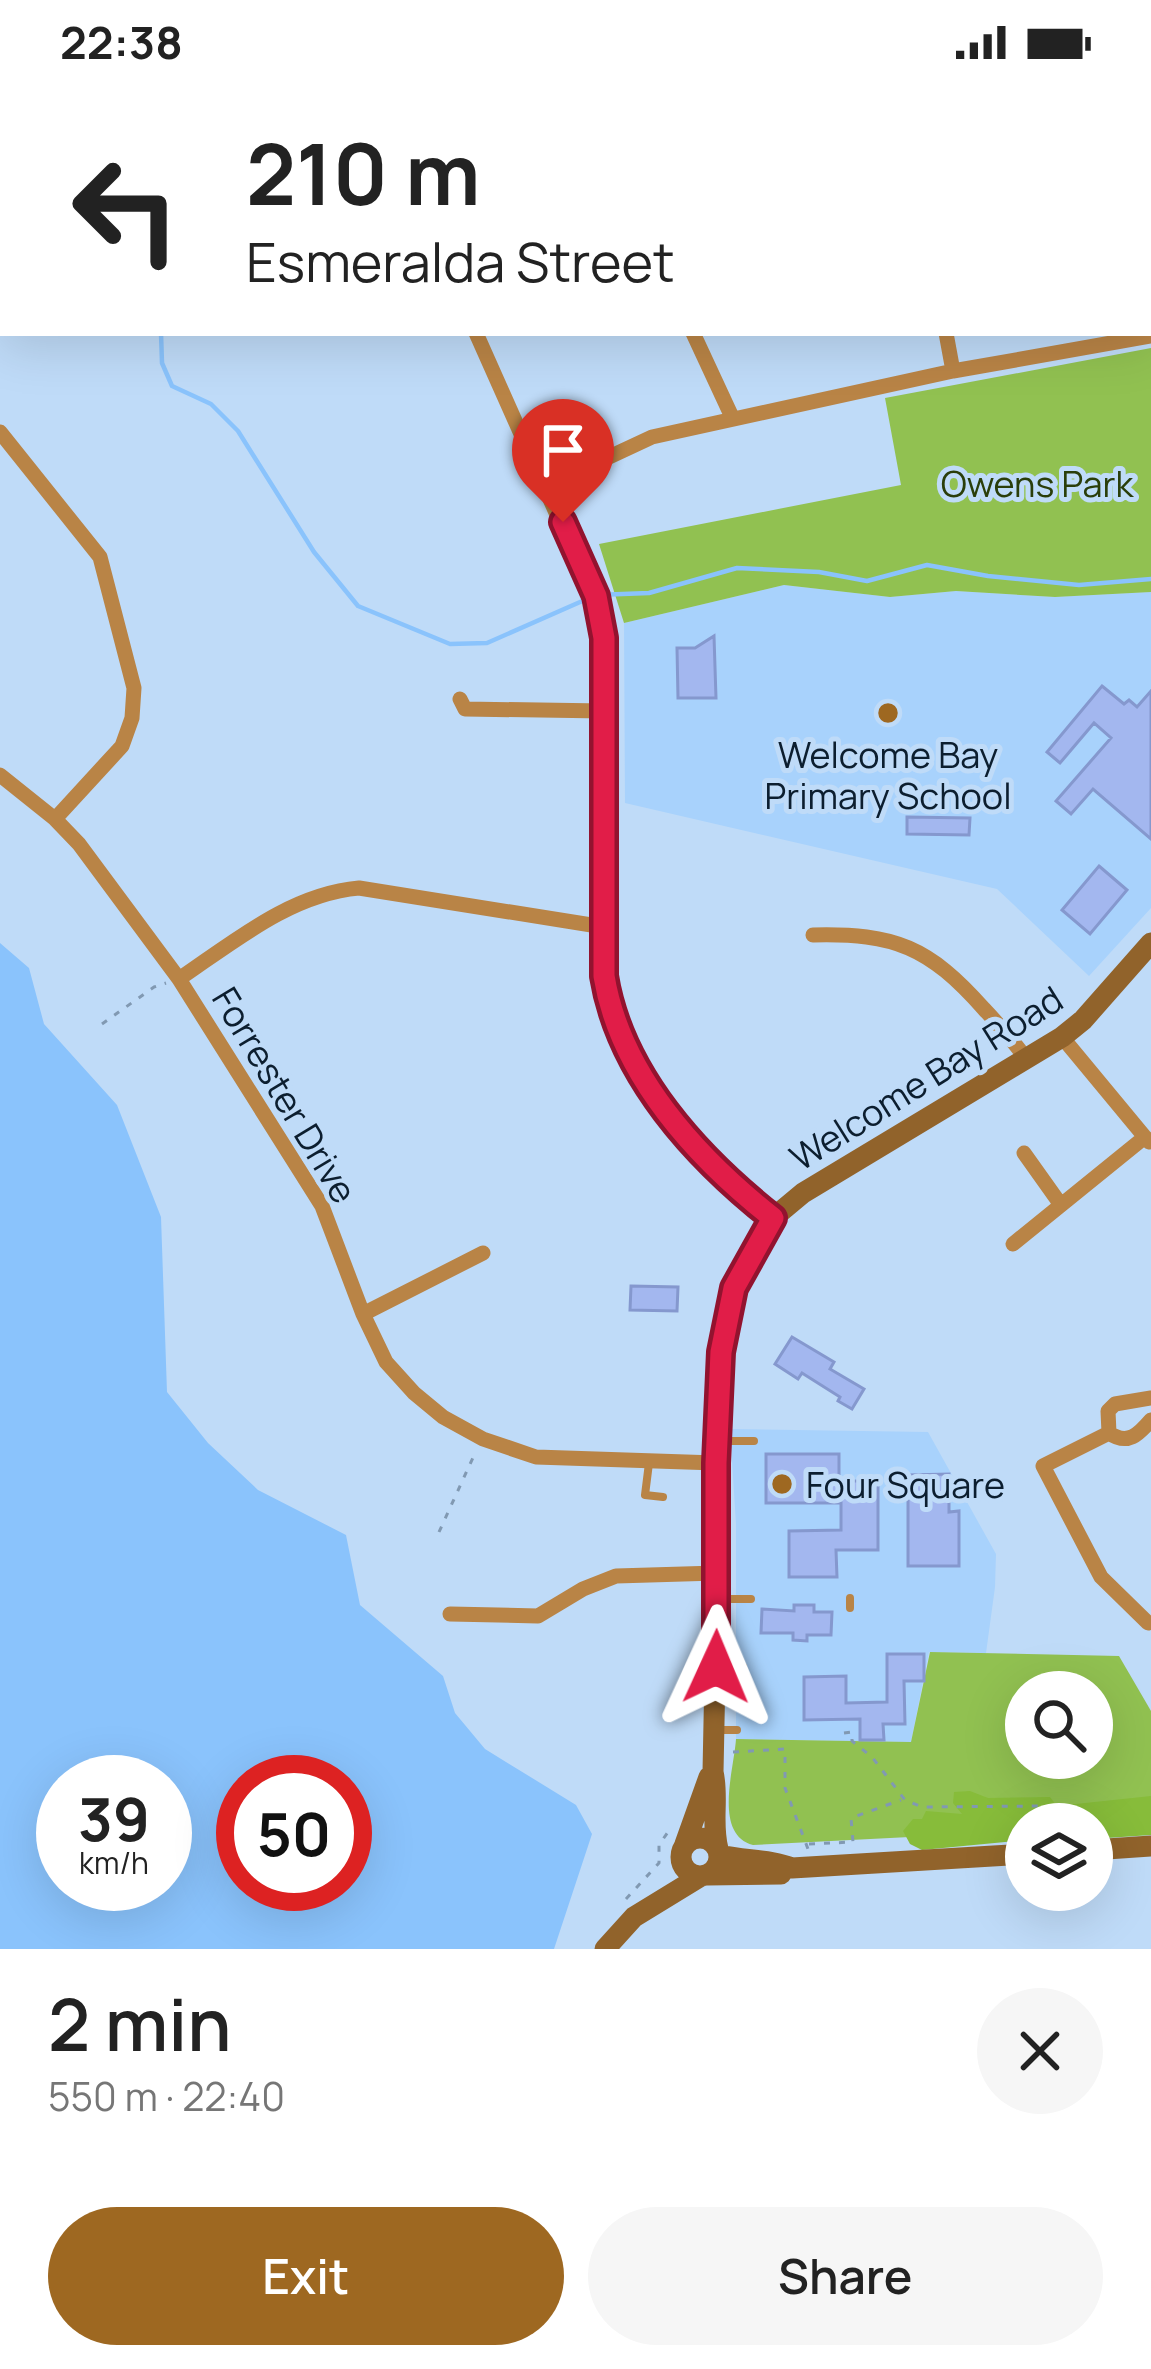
<!DOCTYPE html>
<html lang="en">
<head>
<meta charset="utf-8">
<style>
	:root { --surface:#fff; --page:#f6f6f6; --text:#222; --muted:#767676; --accent:#9e6821 }
	body { margin:0; font-family:Manrope,sans-serif; background:var(--page); color:var(--text); height:100vh; display:flex; flex-direction:column; font-size:45px; white-space:nowrap }
	* { box-sizing:border-box; margin:0 }
	p { font-size:39px; color:var(--muted) }
	.icon { flex:none; width:66px; height:66px; fill:none; stroke:currentColor; stroke-width:2; stroke-linecap:round; stroke-linejoin:round }
	.map { position:relative; height:1865px; overflow:hidden }
	.sheet { display:flex; flex-direction:column; background:var(--surface); flex:1 }
	.sheet>* { flex:none }
	.banner { position:absolute; left:0px; top:0px; width:1152px; height:252px; box-shadow:0 12px 48px #0002; background:#fff; color:var(--text); overflow:hidden }
	.controls { position:absolute; left:1005px; top:1587px; display:grid; gap:24px }
	.controls a { display:grid; place-items:center; width:108px; height:108px; border-radius:50%; background:var(--surface); box-shadow:0 12px 48px #0002; font-size:60px }
	.speed { position:absolute; left:36px; top:1671px; display:flex; gap:24px; font-size:60px; font-weight:700; text-align:center }
	.speed>* { display:grid; place-content:center; width:156px; height:156px; border-radius:50%; background:var(--surface); box-shadow:0 12px 48px #0002; line-height:1 }
	.speed small { font-size:30px; font-weight:400 }
	.speed .limit { border:18px solid #d22; background:#fff; color:#111 }
	.pin { position:absolute; display:grid; place-items:center; width:102px; height:102px; color:#fff; margin:-123px -51px; border-radius:50% 50% 50% 0; rotate:-45deg; box-shadow:0 0 12px #0007 }
	.pin .icon { rotate:45deg }
	.me { position:absolute; width:132px; margin:-66px; rotate:1deg; stroke-linejoin:round; filter:drop-shadow(0 0 9px #0008) }
	.turn { display:flex; align-items:center; gap:42px; height:252px; padding:0 48px; font-size:54px }
	.turn .icon { width:156px; height:156px; stroke-width:2.5 }
	.turn b { display:block; font-size:84px; line-height:102px }
	.round { display:grid; place-items:center; flex:none; width:126px; height:126px; border-radius:63px; background:var(--page) }
	.overview { display:flex; align-items:center; justify-content:space-between; height:204px; padding:0 48px }
	h1 { font-size:72px; font-weight:600; line-height:90px }
	.button { display:flex; gap:24px; margin-top:auto; padding:24px 48px }
	.button a { flex:1; height:138px; border-radius:72px; background:var(--accent); color:#fff; font-size:48px; font-weight:600; line-height:138px; text-align:center }
	.button a+a { background:var(--page); color:var(--text) }
	.status { display:flex; justify-content:space-between; align-items:center; height:84px; padding:0 60px; background:var(--surface); direction:ltr }
	.status svg { height:33px; fill:currentColor }
	.map>svg:first-child { display:block }
</style>
</head>
<body>
<div class="status"><b>22:38</b><svg viewBox="0 0 49 12"><path d="M0 12V9h3v3zM5 12V6h3v6zM10 12V3h3v9zM15 12V0h3v12zM26 1h20v11H26zM47 4h2v5h-2z"/></svg></div>
<div class="map">
<svg width="1151" height="1865" viewBox="0 0 1151 1865">
	<rect width="100%" height="100%" fill="#bfdbf8"/>
	<path fill="#a8d2fc" d="M784,501L890,513L956,507L1055,513L1151,508V824L1089,892L997,805L625,719L624,539Z
		M730,1345L928,1348L996,1470L995,1503L986,1569L929,1568L911,1658L736,1655V1440Z"/>
	<path fill="#91c151" fill-rule="evenodd" d="M1151,264V508L1055,513L956,507L890,513L784,501L624,539L599,460L901,401L885,314Z
		M930,1568L1119,1572L1151,1627V1741L1026,1740V1747L753,1761C713,1750 734,1686 736,1655L911,1658ZM1026,1608H1092V1674H1026Z"/>
	<path fill="#87bc3a" d="M970,1707L988,1714L1050,1713L1057,1722L1151,1712V1751L1092,1755V1740H1026V1756L922,1766L910,1760L903,1747L913,1735H922L926,1727L962,1730L953,1719L954,1708Z"/>
	<path fill="#8ac3fc" fill-rule="evenodd" d="M0,859L29,884L44,940L117,1021L161,1133L167,1308L208,1359L258,1406L346,1451L360,1521L443,1592L455,1629L485,1665L576,1721L592,1750L554,1865H0ZM63,1698H165V1800H63ZM243,1698H345V1800H243Z"/>
	<g fill="none" stroke-linecap="round" stroke-linejoin="round">
		<path stroke="#8ac3fc" stroke-width="4.5" d="M97,3V0
			M161,249L162,279L172,302L211,320L238,347L314,468L358,522L450,560L487,559L596,511L649,509L737,484L819,488L867,497L927,481L988,492L1079,501L1151,495"/>
	</g>
	<path fill="#a3b7ef" stroke="#8598ce" stroke-width="3" d="M714,552L716,614H678L677,564H695Z
		M1102,602L1124,620L1129,616L1137,623L1151,607V755L1093,705L1071,730L1056,717L1111,654L1094,639L1060,679L1047,668Z
		M907,733L970,734L969,751L907,750Z
		M1099,782L1127,806L1090,850L1062,826Z
		M631,1202L678,1203L677,1227L630,1226Z
		M792,1253L834,1278L830,1285L864,1305L852,1325L838,1317L840,1313L802,1289L798,1295L775,1280Z
		M766,1370H839V1397H878V1466H836L837,1493H789V1447L841,1446V1419H766Z
		M949,1390V1428L959,1427V1482H908V1391Z
		M794,1521H814V1528H832L831,1551H807V1557L793,1556V1549H761L762,1525L794,1527Z
		M887,1570H924V1597H904L905,1640H883L884,1656H860V1635L804,1636V1593L846,1592V1619L887,1618Z"/>
	<g fill="none" stroke-linecap="round" stroke-linejoin="round">
		<path stroke="#8199b2" stroke-width="3" stroke-dasharray="6 9" stroke-linecap="butt" d="M102,940L154,903L166,899
			M439,1448L476,1367
			M844,1649L852,1648V1657L872,1673L905,1716L922,1723L1042,1722L1044,1740
			M733,1668L785,1665V1704L808,1765
			M809,1760L853,1758L851,1734L901,1716
			M626,1815L659,1779V1761L670,1745"/>
		<path stroke="#b98446" stroke-width="8" d="M720,1357H754
			M649,1379L645,1411L663,1413
			M850,1514V1524
			M722,1515H751
			M717,1583H743
			M715,1646H737"/>
		<path stroke="#b98446" stroke-width="15" d="M359,0L361,3
			M577,0L578,3
			M880,0V3
			M476,249L602,532L604,892C613,954 663,1035 707,1080C727,1099 751,1116 773,1134
			M693,249L732,333
			M946,249L953,287
			M0,348L100,473L134,604L132,634L122,662L55,735
			M547,402L652,353L953,287L1151,252
			M460,615L465,625L604,627
			M0,691L55,735L79,760L179,895L322,1122L363,1230L386,1278L414,1309L443,1333L483,1355L536,1373L716,1379
			M813,851C895,849 929,863 984,925C999,941 1014,957 1026,975
			M179,895C235,857 291,810 359,804L604,843
			M1062,953L1149,1058
			M1024,1069L1061,1121
			M1013,1160L1145,1053
			M363,1230L483,1169
			M1151,1314L1115,1320L1108,1327L1109,1349C1128,1362 1139,1350 1151,1336
			M1109,1349L1043,1382L1101,1493L1148,1539
			M450,1530L538,1532L583,1505L616,1492L717,1489"/>
		<path stroke="#91632b" stroke-width="21" d="M681 1773a19 19 0 1 1 38 0a19 19 0 1 1-38 0Z
			M685,1760L709,1693
			M718,1765C711,1739 719,1713 713,1688L718,1440L716,1379L725,1238L744,1180L773,1134L803,1109L1062,953L1083,936L1151,859
			M1092,1766L1151,1762
			M720,1771C744,1777 770,1775 792,1784L1026,1770
			M707,1791L781,1790
			M605,1865L634,1833L701,1792"/>
	</g>
	<g fill="none" stroke-linecap="round" stroke-linejoin="round">
		<defs>
			<path id="route" d="M563,438L596,512L604,554V892C620,991 697,1074 773,1134L734,1204L721,1268L716,1379V1583"/>
		</defs>
		<use href="#route" stroke="#92132f" stroke-width="30"/>
		<use href="#route" stroke="#e11d48" stroke-width="21"/>
	</g>
	<g fill="#9e6821" stroke="#bfdbf8" stroke-width="4.5">
		<circle cx="888" cy="629" r="12"/>
		<circle cx="782" cy="1400" r="12"/>
	</g>
	<g text-anchor="middle" dominant-baseline="central" stroke-width="10" stroke-linejoin="round" paint-order="stroke">
		<g font-size="36" fill="#2a3e0a" stroke="#bfdbf8">
			<text x="1037" y="399">Owens Park</text>
		</g>
		<g font-size="36" fill="#0c1e2f" stroke="#bfdbf8">
			<text x="888" y="670">Welcome Bay<tspan x="888" dy="41">Primary School</tspan></text>
			<text x="806" y="1400" text-anchor="start">Four Square</text>
		</g>
		<g font-size="36" fill="#0c1e2f" stroke="#bfdbf8">
			<text transform="translate(926 994) rotate(-32)">Welcome Bay Road</text>
			<text transform="translate(285 1011) rotate(59)">Forrester Drive</text>
		</g>
	</g>
</svg>
<div class="controls">
<a><svg class="icon" aria-label="search" viewBox="0 0 24 24"><circle cx="10" cy="10" r="6"/><path d="M15 15l6 6"/></svg></a>
<a><svg class="icon" aria-label="layers" viewBox="0 0 24 24"><path d="M12 4l9 5-9 5-9-5zM3 14l9 5 9-5"/></svg></a>
</div>
<div class="speed"><div>39<small>km/h</small></div><div class="limit">50</div></div>
<div class="pin" style="left:563px;top:438px;background:#d93025"><svg class="icon" aria-label="arrive" viewBox="0 0 24 24"><path d="M6 21V4h12l-3 4 3 4H6"/></svg></div>
<svg class="me" style="left:716px;top:1583px" viewBox="-20 -20 40 40"><path d="M0-17L14 15 0 8-14 15z" fill="#e11d48" stroke="#fff" stroke-width="4"/></svg>
<div class="banner">
<div class="turn"><svg class="icon" aria-label="left" viewBox="0 0 24 24"><path d="M17 20v-9H6M10 6l-5 5 5 5"/></svg><div><b>210 m</b>Esmeralda Street</div></div>
</div>
</div>
<section class="sheet">
<div class="overview"><div><h1>2 min</h1><p>550 m · 22:40</p></div><a class="round"><svg class="icon" aria-label="close" viewBox="0 0 24 24"><path d="M6 6l12 12M18 6L6 18"/></svg></a></div>
<div class="button"><a>Exit</a><a>Share</a></div>
</section>
</body>
</html>
